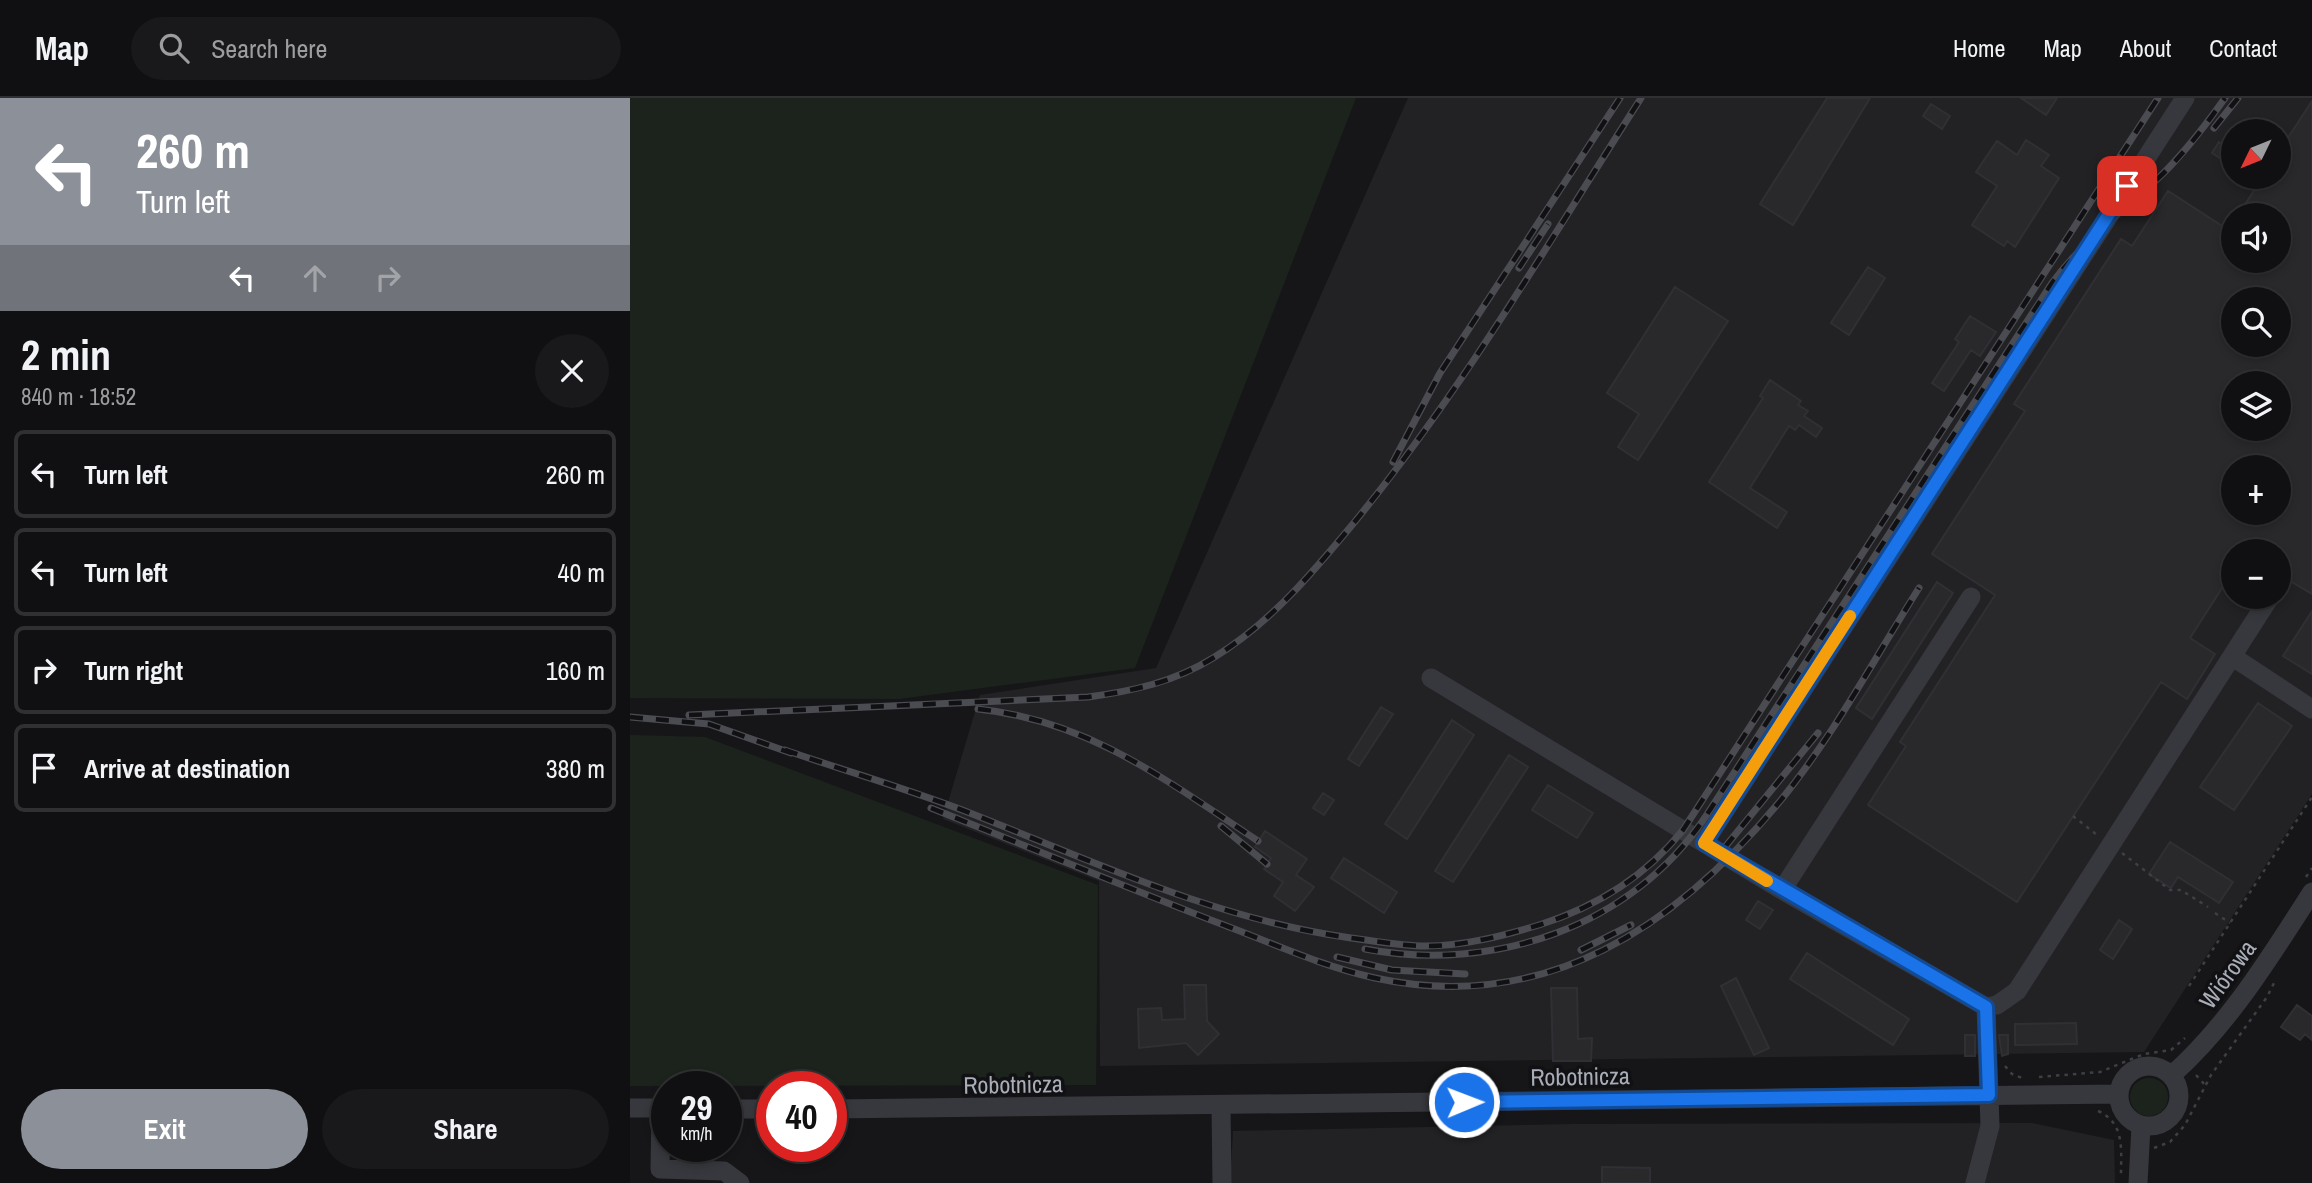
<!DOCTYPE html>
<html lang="en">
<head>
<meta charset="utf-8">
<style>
	:root { --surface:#101012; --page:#19191b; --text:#f1f3f6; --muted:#9c9d9f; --line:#303032; --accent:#8c9099 }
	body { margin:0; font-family:"Archivo Narrow",sans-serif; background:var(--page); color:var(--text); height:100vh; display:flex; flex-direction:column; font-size:26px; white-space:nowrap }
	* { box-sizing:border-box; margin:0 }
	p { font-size:23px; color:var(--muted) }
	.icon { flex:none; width:38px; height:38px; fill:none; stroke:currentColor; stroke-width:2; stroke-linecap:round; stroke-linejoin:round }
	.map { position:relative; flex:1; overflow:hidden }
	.panel { display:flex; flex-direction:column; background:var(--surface); width:630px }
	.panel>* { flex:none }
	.top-card { background:#8c9099; color:#fff; overflow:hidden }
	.needle { width:46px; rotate:227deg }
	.tools { position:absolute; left:1591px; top:21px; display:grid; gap:14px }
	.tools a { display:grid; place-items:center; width:70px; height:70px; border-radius:50%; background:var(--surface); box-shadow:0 4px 10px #0003,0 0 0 2px var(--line); font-size:35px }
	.speed { position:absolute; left:21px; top:973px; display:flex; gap:14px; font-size:35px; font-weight:700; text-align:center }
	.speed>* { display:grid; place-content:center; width:91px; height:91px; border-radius:50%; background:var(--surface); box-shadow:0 4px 10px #0003,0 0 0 2px var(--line); line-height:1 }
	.speed small { font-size:18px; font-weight:400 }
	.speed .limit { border:10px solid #d22; background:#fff; color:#111 }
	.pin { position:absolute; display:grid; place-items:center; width:60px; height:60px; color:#fff; margin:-30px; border-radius:14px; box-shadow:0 4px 10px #0006 }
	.me { position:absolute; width:77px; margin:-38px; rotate:89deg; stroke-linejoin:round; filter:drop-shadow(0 0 5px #0008) }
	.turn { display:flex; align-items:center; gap:24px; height:147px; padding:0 21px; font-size:32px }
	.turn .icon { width:91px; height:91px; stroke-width:2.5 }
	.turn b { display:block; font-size:49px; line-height:60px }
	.lanes { display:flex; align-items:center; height:66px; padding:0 21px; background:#0003; justify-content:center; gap:35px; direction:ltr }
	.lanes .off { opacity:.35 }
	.round { display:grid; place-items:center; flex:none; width:74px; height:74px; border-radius:37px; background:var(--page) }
	.overview { display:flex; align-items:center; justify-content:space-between; height:119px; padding:0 21px }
	h1 { font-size:42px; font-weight:700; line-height:52px }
	.action { display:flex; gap:14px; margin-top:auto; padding:14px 21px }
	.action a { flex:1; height:80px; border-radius:42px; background:var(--accent); color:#fff; font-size:28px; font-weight:700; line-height:80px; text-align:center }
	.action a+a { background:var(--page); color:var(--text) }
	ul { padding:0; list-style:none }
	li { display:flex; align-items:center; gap:21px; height:88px; margin:0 14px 10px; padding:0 7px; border:4px solid var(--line); border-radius:10px }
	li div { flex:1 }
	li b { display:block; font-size:26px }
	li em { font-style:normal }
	header { display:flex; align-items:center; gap:42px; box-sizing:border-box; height:98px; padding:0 35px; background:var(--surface); border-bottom:2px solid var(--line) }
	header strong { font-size:33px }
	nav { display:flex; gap:38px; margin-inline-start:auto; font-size:24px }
	.search { width:490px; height:63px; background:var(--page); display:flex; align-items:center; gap:18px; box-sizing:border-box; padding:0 24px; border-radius:38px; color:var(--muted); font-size:26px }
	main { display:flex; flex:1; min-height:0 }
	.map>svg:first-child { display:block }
</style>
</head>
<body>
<header>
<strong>Map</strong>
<div class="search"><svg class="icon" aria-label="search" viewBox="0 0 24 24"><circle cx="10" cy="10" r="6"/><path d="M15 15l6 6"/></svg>Search here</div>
<nav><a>Home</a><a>Map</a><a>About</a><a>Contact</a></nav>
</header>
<main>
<section class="panel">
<div class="top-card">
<div class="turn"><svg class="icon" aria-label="left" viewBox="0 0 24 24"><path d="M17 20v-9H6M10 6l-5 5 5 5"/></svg><div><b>260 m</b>Turn left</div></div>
<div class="lanes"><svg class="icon" aria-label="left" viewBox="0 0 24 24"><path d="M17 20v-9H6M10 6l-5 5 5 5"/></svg><svg class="icon off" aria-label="ahead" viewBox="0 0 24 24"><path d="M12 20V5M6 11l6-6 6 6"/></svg><svg class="icon off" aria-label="right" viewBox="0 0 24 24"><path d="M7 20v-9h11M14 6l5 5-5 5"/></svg></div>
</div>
<div class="overview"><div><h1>2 min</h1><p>840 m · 18:52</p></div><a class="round"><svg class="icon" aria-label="close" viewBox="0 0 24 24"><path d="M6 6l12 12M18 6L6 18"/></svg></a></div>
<ul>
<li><svg class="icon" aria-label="left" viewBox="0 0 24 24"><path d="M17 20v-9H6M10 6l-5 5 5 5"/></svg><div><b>Turn left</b></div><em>260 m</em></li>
<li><svg class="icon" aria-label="left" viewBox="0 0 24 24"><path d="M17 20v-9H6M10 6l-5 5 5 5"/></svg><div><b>Turn left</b></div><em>40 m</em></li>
<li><svg class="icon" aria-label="right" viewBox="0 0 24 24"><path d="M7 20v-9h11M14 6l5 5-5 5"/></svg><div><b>Turn right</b></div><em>160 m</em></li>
<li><svg class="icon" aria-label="arrive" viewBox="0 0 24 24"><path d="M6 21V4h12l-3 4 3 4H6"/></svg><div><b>Arrive at destination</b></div><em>380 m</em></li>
</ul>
<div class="action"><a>Exit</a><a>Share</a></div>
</section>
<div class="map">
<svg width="1682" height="1085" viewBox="0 0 1682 1085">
	<rect width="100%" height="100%" fill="#161618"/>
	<path fill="#222225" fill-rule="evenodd" d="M778,0H1682V696L1514,954L470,968L469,783L313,721L350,597L526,570ZM1603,33H1648V79H1603ZM1603,117H1648V163H1603ZM1603,201H1648V247H1603ZM1603,285H1648V331H1603ZM1603,369H1648V415H1603ZM1603,453H1648V499H1603Z
		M1402,1025L1484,1042L1485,1085H600L603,1033L943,1026Z"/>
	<path fill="#1c231d" d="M0,0H726L505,570L269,601L0,600Z
		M0,637L75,639L468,787L466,987L0,988Z
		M1500 999a19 19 0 1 1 38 0a19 19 0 1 1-38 0Z"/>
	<path fill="#29292c" stroke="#303034" stroke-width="2" fill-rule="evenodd" d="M1197,0H1240L1163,127L1130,106Z
		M1391,0H1427L1416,17Z
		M1682,3V496L1662,484L1657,473L1648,471V453H1603V473L1560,540L1585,556L1557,601L1531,584L1387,804L1238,707L1276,648L1270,644L1365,497L1302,456L1395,313L1384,306L1491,141L1502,148L1538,93L1603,135V163H1648V117H1608L1633,79H1648V55ZM1603,201H1648V247H1603ZM1603,285H1648V331H1603ZM1603,369H1648V415H1603Z
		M1301,6L1320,18L1312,31L1293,18Z
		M1396,42L1419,57L1411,68L1429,80L1385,149L1377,143L1374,148L1342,127L1367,88L1346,74L1367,43L1387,57Z
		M1589,44L1603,53L1599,66L1582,55Z
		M1238,169L1255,180L1219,237L1201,225Z
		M1045,189L1098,223L1008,362L988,349L1009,316L977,295Z
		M1340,218L1366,234L1350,258L1341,252L1314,293L1302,285L1329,244L1325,241Z
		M1140,282L1171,303L1168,307L1178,313L1174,318L1192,330L1186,339L1169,327L1165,332L1159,328L1120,390L1157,414L1147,430L1079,384L1133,300L1130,298Z
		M1307,484L1323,495L1242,621L1226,610Z
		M1682,513V576L1653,558Z
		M1628,605L1662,628L1604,712L1570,689Z
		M751,609L763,616L729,668L718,661Z
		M822,622L844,637L777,741L755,726Z
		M879,657L898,669L823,784L805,773Z
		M918,687L963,715L947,740L902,712Z
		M693,695L704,702L694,717L683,710Z
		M635,733L677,761L666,777L684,789L665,813L644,798L653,784L634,771L641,760L625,749Z
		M1540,744L1603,784L1589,805L1548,779L1541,790L1519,776Z
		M714,760L767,794L754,815L701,780Z
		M1128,803L1143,812L1130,831L1116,822Z
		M1489,822L1502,831L1483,861L1470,852Z
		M1177,855L1279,921L1263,947L1160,881Z
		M1106,880L1139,950L1124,957L1091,888Z
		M554,887H576L577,923L589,936L568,957L556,945L509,950L508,911L531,910L532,922L555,921Z
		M921,890H947L948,941L962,940L961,963H923Z
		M1667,907L1682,918V942L1675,936L1670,942L1651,929Z
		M1446,925L1447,946L1385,947V926Z
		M1335,937H1345V958H1335Z
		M1369,937H1378V956L1372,958Z
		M972,1069L1020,1070V1085H972Z"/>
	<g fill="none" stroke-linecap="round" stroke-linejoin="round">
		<path stroke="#3d3f44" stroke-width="2.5" stroke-dasharray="3.5 5" stroke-linecap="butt" d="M1443,718L1467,737
			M1492,755L1540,792H1551L1578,809
			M1676,779L1682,770
			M1585,815L1600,825
			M1559,888L1682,699
			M1375,968L1382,976L1392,980
			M1566,977L1576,988
			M1409,979L1470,974L1514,956L1541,952L1555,940
			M1468,1013C1495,1025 1491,1051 1491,1076
			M1524,1050L1540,1044L1555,1027L1581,977L1637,899L1646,881"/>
		<path stroke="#37383d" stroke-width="19" d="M1648,486L1650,483
			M1603,559L1682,611
			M801,580L1152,792L1356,909L1367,907L1387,893L1640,499
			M1074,745L1555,0
			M1152,792L1341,499
			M1489 998a30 30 0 1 1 60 0a30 30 0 1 1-60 0Z
			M1542,977C1600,925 1640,859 1682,794
			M591,1008L592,1085
			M0,1010H37
			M31,1010L30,1071L94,1073L110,1085
			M96,1011H142
			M201,1011L1489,996
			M1345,1085L1360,1028L1356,909
			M1508,1085L1511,1028"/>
		<defs>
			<path id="rail" d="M1584,30L1608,0
				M889,170L918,126
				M763,364L810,275L990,0
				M348,611C460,623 537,683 628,743
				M59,617L458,599C503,593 544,584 583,560C642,524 684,473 727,421C834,290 920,142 1011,0
				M0,619L79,626L161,655
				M155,652C218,674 282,692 345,717C469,766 589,822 721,840C746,843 771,848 795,848C834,848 872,838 909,827C966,809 1015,779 1053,732L1528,0
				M301,710C396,748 491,787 586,824C638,843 690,868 745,880C916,917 1047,828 1151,702C1204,637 1244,561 1289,490
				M591,728L637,766
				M1095,749L1188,635
				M735,851C864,875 1002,829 1076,718L1422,185C1451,146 1486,118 1522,86C1550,61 1573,31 1595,0
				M951,852L1001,827
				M707,859L762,872L835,876"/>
		</defs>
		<use href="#rail" stroke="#4a4c52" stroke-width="7"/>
		<use href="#rail" stroke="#111113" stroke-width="4.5" stroke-dasharray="13" stroke-linecap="butt"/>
	</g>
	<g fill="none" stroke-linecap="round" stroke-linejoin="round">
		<defs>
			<path id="route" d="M834,1004L1359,997L1356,909L1074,745L1497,88"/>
		</defs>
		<use href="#route" stroke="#114b97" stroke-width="18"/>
		<use href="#route" stroke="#1a73e8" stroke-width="12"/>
		<path stroke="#f59e0b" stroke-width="12" d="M1137,783L1074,745L1220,518"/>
	</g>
	<g text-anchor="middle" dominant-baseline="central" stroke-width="7" stroke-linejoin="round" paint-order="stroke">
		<g font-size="24" fill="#a8adb8" stroke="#111113">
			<text transform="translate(1597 876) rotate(-54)">Wiórowa</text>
			<text transform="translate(950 978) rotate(-1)">Robotnicza</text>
			<text transform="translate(383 986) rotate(-1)">Robotnicza</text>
		</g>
	</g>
</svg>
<div class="tools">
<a><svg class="needle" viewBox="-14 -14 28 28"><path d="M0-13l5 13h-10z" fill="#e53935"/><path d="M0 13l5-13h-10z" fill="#9c9d9f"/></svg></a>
<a><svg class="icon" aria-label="sound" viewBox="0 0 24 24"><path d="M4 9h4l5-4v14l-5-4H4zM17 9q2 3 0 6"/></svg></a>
<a><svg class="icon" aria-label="search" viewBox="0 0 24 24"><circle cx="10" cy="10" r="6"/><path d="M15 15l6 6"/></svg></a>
<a><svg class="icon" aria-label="layers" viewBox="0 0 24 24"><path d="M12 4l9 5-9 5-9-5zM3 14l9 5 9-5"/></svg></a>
<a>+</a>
<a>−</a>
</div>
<div class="speed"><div>29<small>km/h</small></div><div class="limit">40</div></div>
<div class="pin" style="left:1497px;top:88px;background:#d93025"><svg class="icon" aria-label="arrive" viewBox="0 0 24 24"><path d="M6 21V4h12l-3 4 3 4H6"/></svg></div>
<svg class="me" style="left:834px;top:1004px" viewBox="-20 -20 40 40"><circle r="17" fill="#1a73e8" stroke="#fff" stroke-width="3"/><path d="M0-11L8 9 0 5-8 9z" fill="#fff"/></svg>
</div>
</main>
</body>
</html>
